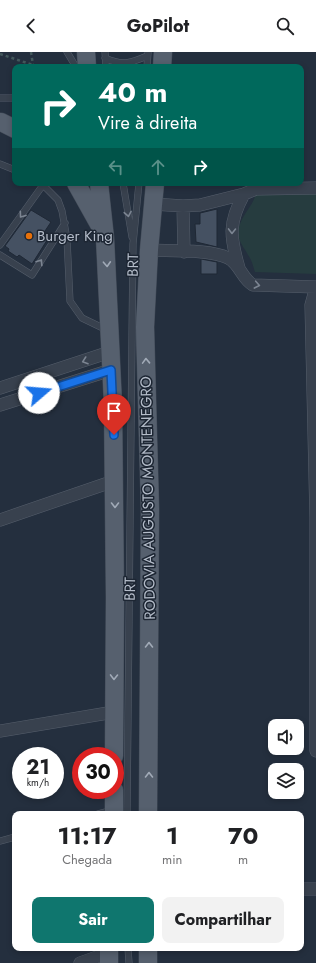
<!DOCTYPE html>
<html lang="pt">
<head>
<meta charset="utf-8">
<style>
	:root { --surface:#fff; --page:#f2f2f2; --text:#202124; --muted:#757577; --accent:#0f766e }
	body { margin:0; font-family:Jost,sans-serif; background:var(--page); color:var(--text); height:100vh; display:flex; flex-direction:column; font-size:15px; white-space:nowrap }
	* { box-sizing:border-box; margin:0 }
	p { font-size:13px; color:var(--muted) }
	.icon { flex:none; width:22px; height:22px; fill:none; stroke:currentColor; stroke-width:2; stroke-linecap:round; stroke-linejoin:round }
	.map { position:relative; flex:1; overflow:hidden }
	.side { position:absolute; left:12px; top:759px; width:292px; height:140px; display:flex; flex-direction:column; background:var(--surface); border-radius:8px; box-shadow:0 2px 6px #0003 }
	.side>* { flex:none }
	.guide { position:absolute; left:12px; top:12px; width:292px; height:122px; border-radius:8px; box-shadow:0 2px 6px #0003; background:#00695c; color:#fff; overflow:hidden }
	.tools { position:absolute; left:268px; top:667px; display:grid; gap:8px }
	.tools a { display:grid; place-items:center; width:36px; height:36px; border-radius:8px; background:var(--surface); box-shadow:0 2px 6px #0003; font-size:20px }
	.speed { position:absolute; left:12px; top:695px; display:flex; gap:8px; font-size:20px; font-weight:700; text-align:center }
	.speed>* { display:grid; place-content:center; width:52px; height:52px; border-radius:50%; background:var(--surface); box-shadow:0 2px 6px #0003; line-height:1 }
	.speed small { font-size:10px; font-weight:400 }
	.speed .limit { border:6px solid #d22; background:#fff; color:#111 }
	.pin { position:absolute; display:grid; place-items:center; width:34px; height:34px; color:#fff; margin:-41px -17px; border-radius:50% 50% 50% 0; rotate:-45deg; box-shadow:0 0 4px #0007 }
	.pin .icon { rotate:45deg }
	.me { position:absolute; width:44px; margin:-22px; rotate:72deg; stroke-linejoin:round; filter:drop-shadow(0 0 3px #0008) }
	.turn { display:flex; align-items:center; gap:14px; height:84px; padding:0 20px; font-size:18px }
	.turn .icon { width:52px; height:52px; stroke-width:2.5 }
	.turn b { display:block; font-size:28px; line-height:34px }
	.lanes { display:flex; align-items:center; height:38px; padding:0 20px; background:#0003; justify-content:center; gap:20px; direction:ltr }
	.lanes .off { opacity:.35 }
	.eta { display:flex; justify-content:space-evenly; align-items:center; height:68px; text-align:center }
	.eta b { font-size:24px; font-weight:700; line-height:28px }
	.primary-button { display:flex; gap:8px; margin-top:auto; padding:8px 20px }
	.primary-button a { flex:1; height:46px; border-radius:8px; background:var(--accent); color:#fff; font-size:16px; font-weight:700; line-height:46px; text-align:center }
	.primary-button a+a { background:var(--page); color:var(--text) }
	header { display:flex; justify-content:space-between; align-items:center; height:52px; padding:0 20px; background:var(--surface); font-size:18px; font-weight:700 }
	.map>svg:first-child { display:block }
</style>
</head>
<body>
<header><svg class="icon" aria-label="back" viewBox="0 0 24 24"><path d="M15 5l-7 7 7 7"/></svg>GoPilot<svg class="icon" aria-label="search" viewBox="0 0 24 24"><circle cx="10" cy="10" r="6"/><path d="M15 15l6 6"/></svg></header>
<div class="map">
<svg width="316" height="911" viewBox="0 0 316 911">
	<rect width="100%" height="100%" fill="#242f3e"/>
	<path fill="#263c3f" d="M257,138L316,139V222L255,220C253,214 252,208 248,203C245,197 241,193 239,186C235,167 254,156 257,138Z"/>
	<path fill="#455162" stroke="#1f2835" d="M217,157V195L196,190L195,172H200V161Z
		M31,158L51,170L43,182L49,185L32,212L19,203L17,205L8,199L9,197L5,194Z
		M201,207L217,210V222H201Z"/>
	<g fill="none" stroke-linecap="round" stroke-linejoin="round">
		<defs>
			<path id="service" d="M67,0L76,15
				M105,0L106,15
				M105,6C122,14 131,11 147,4
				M147,15L148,1
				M0,46H15
				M0,112L15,118
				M41,131L58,148L62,159L67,187L70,249L82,266L107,278
				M123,131L132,185
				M0,193L43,133
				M0,203L32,223L65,171
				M98,762L113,758
				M127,762L132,283L133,192L139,131
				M0,789L15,785
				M128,896L129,911"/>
			<path id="minor" d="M153,152L183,154L200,153L244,142L256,137L316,136
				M183,154L184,200
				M149,198C170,199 210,197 228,206C240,212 242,227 253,233L316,235
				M239,216C230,185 228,171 244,142
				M316,235L311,253L316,466V699
				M0,336L110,300
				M0,353L111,318
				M0,468L114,429
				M0,679L114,660
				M301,837H316
				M80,911L108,901"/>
			<path id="primary" d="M86,0L87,15
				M162,15L163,0
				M1,70L15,77
				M76,131L100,174
				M99,131L105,186L113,352L115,545L114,704
				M114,762V738
				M148,762L150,457L145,275L149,198L155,131
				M109,896V911
				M148,911V896"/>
		</defs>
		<use href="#service" stroke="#565f6c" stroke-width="7"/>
		<use href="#minor" stroke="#565f6c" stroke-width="13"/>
		<use href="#primary" stroke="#414a57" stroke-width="19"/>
		<path stroke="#44595c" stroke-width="2.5" stroke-dasharray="3 3" stroke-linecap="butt" d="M31,0L33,13L40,15
			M0,2L33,13"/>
		<use href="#service" stroke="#38414e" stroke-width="6"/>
		<use href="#minor" stroke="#38414e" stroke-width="12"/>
		<use href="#primary" stroke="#56606e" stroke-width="18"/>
	</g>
	<defs><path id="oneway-chevron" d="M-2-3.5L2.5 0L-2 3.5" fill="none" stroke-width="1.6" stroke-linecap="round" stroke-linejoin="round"/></defs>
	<g stroke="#7c8592">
		<use href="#oneway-chevron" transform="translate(128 162) rotate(80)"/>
		<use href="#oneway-chevron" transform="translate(22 163) rotate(126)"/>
		<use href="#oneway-chevron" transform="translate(232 179) rotate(91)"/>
		<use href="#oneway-chevron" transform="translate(40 210) rotate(-57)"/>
		<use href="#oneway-chevron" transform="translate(257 233) rotate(11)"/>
		<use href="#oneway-chevron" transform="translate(85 309) rotate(161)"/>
	</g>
	<g stroke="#a1aab7">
		<use href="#oneway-chevron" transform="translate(107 212) rotate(87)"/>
		<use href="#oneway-chevron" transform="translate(146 309) rotate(-92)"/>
		<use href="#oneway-chevron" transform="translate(115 453) rotate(90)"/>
		<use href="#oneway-chevron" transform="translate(149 593) rotate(-90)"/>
		<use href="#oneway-chevron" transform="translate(114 625) rotate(91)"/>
		<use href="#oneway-chevron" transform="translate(149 723) rotate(-90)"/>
	</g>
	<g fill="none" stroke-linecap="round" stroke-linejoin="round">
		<defs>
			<path id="route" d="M39,341L111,318L114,383"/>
		</defs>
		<use href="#route" stroke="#114b97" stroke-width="10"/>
		<use href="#route" stroke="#1a73e8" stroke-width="7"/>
	</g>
	<circle fill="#e8710a" stroke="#1d2633" stroke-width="1.5" cx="29" cy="184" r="4"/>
	<g text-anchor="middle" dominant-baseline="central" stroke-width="3" stroke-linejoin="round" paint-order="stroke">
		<g font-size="15" fill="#b4bcc9" stroke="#1d2633" text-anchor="start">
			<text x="37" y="184">Burger King</text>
		</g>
		<g font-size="15" fill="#b4bcc9" stroke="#1d2633">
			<text transform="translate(133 213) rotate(-89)">BRT</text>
			<text transform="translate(148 446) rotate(-91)">RODOVIA AUGUSTO MONTENEGRO</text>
			<text transform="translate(130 537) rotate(-89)">BRT</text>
		</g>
	</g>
</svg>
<div class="tools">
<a><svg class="icon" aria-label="sound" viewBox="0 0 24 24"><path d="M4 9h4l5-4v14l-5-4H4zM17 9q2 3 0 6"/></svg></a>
<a><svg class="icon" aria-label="layers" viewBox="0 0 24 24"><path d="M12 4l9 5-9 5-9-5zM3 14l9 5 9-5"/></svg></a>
</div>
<div class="speed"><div>21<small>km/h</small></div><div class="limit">30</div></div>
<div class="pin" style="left:114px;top:383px;background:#d93025"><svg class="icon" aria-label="arrive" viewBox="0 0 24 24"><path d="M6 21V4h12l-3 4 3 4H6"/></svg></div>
<svg class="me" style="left:39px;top:341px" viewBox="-20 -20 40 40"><circle r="19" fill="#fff"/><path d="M0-13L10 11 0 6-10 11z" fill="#1a73e8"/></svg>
<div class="guide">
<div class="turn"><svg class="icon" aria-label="right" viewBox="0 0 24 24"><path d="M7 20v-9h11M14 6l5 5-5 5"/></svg><div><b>40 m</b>Vire à direita</div></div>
<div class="lanes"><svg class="icon off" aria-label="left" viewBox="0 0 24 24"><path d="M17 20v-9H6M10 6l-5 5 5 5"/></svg><svg class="icon off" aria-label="ahead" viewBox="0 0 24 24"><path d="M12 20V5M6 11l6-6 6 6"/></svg><svg class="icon" aria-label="right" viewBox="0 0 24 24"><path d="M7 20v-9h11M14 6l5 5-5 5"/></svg></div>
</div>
<section class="side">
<div class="eta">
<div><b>11:17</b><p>Chegada</p></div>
<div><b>1</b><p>min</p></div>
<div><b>70</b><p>m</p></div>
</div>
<div class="primary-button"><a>Sair</a><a>Compartilhar</a></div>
</section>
</div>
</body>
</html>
